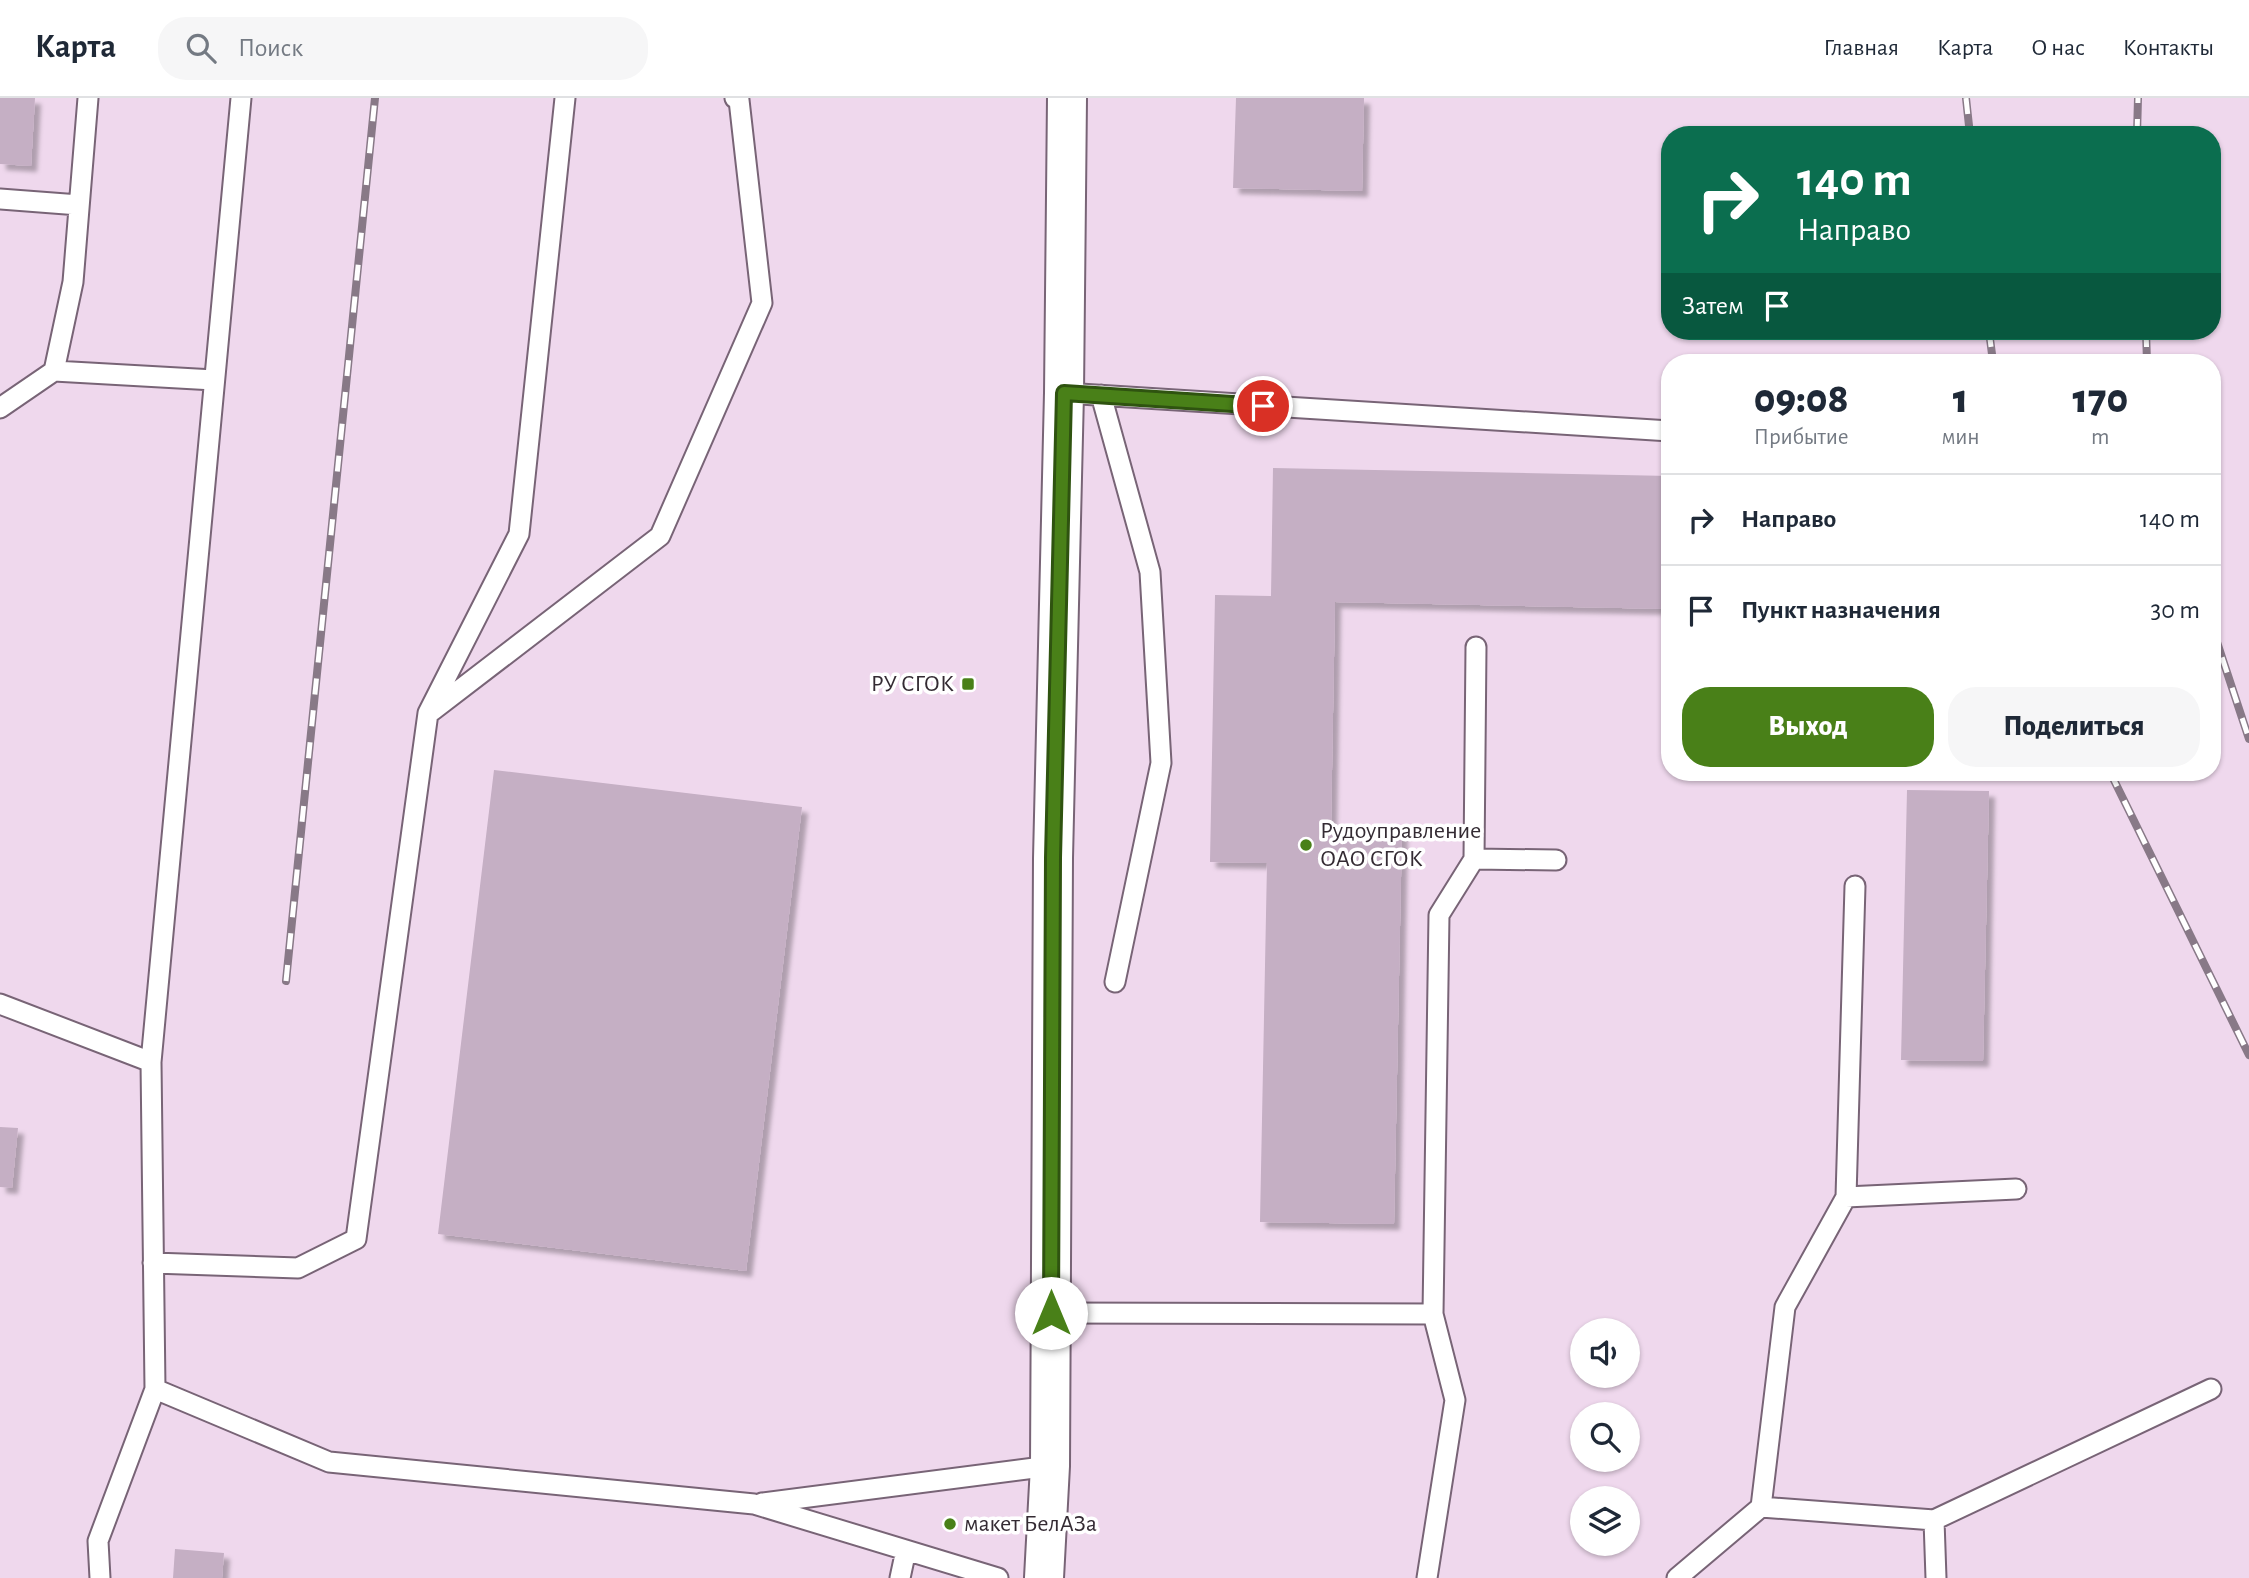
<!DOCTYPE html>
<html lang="ru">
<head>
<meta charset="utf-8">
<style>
	:root { --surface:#fff; --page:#f6f6f7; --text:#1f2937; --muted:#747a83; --line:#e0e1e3; --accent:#498018 }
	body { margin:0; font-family:"Alegreya Sans",sans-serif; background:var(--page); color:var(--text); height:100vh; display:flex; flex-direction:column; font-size:26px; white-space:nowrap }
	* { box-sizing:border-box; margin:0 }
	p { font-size:23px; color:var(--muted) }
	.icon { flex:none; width:38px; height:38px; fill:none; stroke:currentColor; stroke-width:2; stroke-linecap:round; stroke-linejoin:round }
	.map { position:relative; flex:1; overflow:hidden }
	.drawer { position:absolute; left:1661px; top:256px; width:560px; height:427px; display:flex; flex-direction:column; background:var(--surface); border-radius:28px; box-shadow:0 2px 5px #0004 }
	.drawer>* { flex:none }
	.hud { position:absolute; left:1661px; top:28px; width:560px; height:214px; border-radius:28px; box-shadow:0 2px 5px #0004; background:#0b6e4f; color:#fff; overflow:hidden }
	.tools { position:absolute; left:1570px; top:1220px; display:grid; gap:14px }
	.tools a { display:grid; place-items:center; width:70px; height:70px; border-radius:50%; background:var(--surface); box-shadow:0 2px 5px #0004; font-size:35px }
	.pin { position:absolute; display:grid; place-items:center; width:60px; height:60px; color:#fff; margin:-30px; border:4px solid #fff; border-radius:50%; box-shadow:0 2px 7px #0007 }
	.me { position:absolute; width:77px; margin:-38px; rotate:0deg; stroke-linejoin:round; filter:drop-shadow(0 0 5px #0008) }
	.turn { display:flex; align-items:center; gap:24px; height:147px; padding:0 21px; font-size:32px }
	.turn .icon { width:91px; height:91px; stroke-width:2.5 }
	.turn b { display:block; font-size:49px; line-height:60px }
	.then { display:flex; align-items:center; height:66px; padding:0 21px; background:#0003; gap:14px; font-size:26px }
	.eta { display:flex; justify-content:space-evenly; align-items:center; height:119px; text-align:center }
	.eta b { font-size:42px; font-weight:800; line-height:49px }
	.button { display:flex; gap:14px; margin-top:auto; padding:14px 21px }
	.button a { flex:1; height:80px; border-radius:28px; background:var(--accent); color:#fff; font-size:28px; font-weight:800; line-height:80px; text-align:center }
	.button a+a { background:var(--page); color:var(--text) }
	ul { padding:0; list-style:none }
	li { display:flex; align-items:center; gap:21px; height:91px; padding:0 21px; border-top:2px solid var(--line) }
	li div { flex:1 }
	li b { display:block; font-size:26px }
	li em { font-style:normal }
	header { display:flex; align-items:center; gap:42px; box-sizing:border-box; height:98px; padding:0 35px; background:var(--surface); border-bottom:2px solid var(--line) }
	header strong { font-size:33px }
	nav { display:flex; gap:38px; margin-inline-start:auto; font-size:24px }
	.search { width:490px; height:63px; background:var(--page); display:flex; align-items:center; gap:18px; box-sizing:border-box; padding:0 24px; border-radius:28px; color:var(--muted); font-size:26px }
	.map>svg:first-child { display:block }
</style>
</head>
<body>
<header>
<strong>Карта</strong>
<div class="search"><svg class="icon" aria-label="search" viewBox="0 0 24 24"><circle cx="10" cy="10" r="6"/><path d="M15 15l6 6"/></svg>Поиск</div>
<nav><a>Главная</a><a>Карта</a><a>О нас</a><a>Контакты</a></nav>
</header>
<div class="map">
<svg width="2249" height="1480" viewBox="0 0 2249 1480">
	<defs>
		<filter id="shadow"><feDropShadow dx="6" dy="6" stdDeviation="2" flood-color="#0004"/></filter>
	</defs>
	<rect width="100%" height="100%" fill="#efd8ed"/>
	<path fill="#c5afc4" filter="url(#shadow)" d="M0,0H35L31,68L0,66Z
		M1236,0H1364L1362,93L1233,90Z
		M1273,370L1670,378V511L1335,504L1331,728L1402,730L1394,1126L1260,1124L1267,765L1210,764L1215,497L1271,498Z
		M494,672L802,709L746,1173L438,1136Z
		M1907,692L1989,693L1983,963L1901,962Z
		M0,1029L18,1030L12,1090L0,1089Z
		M175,1451L224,1455L222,1480H173Z"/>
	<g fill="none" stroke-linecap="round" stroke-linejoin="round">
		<defs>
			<path id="service" d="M88,0L73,184L54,273L214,282
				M241,0L151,964L155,1291L329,1364L754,1406L998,1480
				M0,101L79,107
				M1064,295L1670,333
				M1101,297L1150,474L1161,665L1115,884
				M0,310L54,273
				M432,613L660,438L762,205L739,2L735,0
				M1474,761L1556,762
				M0,906L151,964
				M1846,1099L1855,788
				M153,1165L298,1170L356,1141L428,615L519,436L565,0
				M1051,1215L1433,1216L1439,817L1474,761L1476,549
				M762,1405L1050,1368
				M1761,1409L1785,1209L1846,1099L2016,1091
				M100,1480L98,1443L155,1291
				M900,1480L906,1452
				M1427,1480L1455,1302L1433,1216
				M1677,1480L1761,1409L1934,1422
				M1936,1480L1934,1422L2211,1291"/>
			<path id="minor" d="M1044,1480L1050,1368L1053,760L1064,295L1067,0"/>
		</defs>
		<use href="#service" stroke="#786476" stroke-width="23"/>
		<use href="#minor" stroke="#786476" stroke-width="42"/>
		<use href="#service" stroke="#fff" stroke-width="19"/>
		<use href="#minor" stroke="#fff" stroke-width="38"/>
		<defs>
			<path id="rail" d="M1966,0L1970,37
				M2137,37L2138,0
				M1989,233L1993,264
				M2146,233L2147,264
				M2212,529L2249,641
				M2110,674L2249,957
				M286,883L375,0"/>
		</defs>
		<use href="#rail" stroke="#887987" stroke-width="8"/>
		<use href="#rail" stroke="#fff" stroke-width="5" stroke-dasharray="16" stroke-linecap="butt"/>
	</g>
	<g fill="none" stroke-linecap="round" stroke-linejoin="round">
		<defs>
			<path id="route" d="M1051,1215L1053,760L1064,295L1263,308"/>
		</defs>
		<use href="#route" stroke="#2f5310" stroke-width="18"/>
		<use href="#route" stroke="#498018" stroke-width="12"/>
	</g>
	<g fill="#498018" stroke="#fff" stroke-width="2.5">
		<rect x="961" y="579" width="14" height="14" rx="3.5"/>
		<circle cx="1306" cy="747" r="7"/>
		<circle cx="950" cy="1426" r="7"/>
	</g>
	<g text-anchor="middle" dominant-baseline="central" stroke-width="7" stroke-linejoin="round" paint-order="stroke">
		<g font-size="24" fill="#342b33" stroke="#fff" text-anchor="start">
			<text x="954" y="586" text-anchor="end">РУ СГОК</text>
			<text x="1320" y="733">Рудоуправление<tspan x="1320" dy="28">ОАО СГОК</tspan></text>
			<text x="964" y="1426">макет БелАЗа</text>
		</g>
	</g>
</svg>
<div class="tools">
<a><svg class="icon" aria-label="sound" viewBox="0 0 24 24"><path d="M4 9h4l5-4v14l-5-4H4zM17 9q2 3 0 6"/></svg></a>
<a><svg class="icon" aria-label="search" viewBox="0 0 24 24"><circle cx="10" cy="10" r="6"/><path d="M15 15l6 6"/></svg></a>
<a><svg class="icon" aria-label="layers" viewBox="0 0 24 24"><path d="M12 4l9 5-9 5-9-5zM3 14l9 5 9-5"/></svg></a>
</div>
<div class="pin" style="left:1263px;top:308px;background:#d93025"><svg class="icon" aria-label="arrive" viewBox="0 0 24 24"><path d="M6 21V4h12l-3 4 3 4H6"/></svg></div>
<svg class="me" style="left:1051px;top:1215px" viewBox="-20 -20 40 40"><circle r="19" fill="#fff"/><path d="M0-13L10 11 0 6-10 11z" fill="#498018"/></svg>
<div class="hud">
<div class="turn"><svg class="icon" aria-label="right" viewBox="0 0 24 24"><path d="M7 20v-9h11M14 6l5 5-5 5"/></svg><div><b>140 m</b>Направо</div></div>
<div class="then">Затем<svg class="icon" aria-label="arrive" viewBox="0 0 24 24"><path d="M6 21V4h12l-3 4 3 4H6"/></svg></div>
</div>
<section class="drawer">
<div class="eta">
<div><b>09:08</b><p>Прибытие</p></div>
<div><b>1</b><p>мин</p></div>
<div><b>170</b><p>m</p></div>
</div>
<ul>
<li><svg class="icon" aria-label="right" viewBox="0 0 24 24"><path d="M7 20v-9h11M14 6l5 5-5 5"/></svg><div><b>Направо</b></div><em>140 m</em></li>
<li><svg class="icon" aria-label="arrive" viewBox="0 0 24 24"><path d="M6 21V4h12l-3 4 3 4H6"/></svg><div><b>Пункт назначения</b></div><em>30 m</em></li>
</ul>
<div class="button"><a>Выход</a><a>Поделиться</a></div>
</section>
</div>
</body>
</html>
